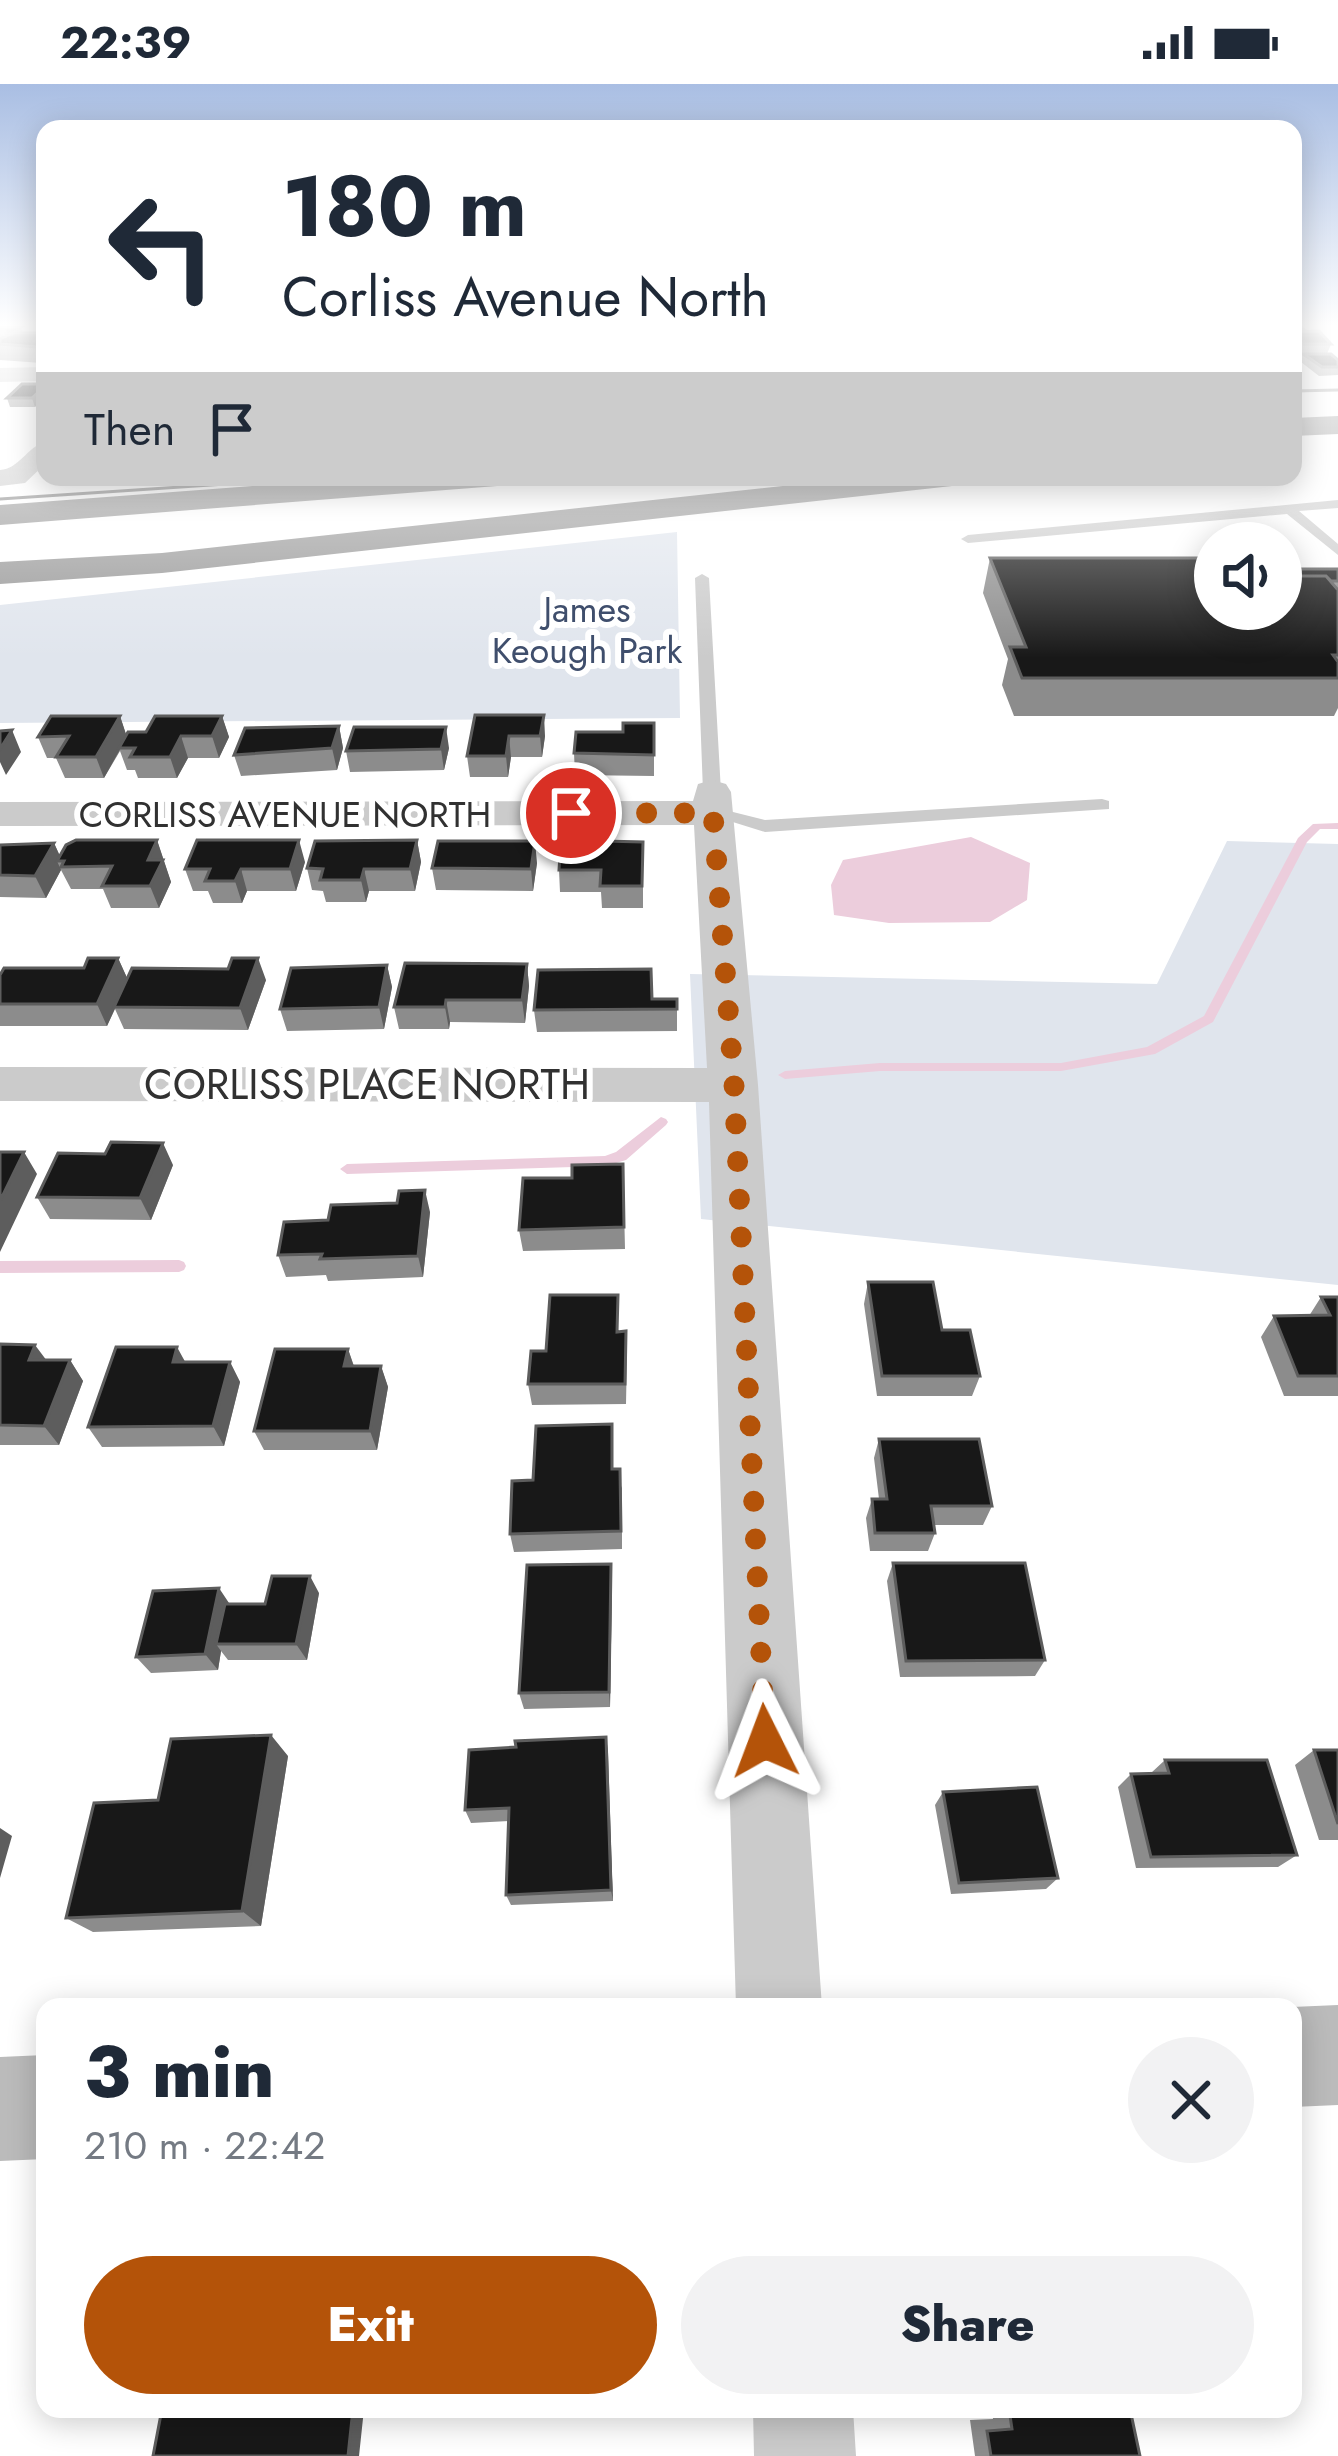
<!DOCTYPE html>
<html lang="en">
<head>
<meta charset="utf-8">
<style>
	:root { --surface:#fff; --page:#f2f2f3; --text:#1f2937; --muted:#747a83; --accent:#b45309 }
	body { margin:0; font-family:Jost,sans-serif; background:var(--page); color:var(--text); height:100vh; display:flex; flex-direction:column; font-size:45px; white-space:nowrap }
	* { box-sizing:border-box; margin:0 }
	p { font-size:39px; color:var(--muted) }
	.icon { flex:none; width:66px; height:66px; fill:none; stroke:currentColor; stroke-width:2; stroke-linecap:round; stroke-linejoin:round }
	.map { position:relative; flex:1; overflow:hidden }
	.panel { position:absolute; left:36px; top:1914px; width:1266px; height:420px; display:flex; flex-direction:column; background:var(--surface); border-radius:24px; box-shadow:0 6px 30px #0003 }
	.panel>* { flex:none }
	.banner { position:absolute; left:36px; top:36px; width:1266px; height:366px; border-radius:24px; box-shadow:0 6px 30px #0003; background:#fff; color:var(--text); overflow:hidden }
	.fabs { position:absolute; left:1194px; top:438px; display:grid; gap:24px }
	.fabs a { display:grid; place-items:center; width:108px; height:108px; border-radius:50%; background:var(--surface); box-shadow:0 6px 30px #0003; font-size:60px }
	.pin { position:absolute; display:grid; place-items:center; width:102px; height:102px; color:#fff; margin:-51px; border:6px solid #fff; border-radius:50%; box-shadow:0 3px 12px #0007 }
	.me { position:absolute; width:132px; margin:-66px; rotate:357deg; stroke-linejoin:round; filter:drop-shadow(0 0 9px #0008) }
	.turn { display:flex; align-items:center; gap:42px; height:252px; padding:0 48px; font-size:54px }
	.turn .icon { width:156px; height:156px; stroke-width:2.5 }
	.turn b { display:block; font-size:84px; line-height:102px }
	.then { display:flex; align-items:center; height:114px; padding:0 48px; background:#0003; gap:24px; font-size:45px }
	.round { display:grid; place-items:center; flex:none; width:126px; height:126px; border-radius:63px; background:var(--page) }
	.head { display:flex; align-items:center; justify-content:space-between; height:204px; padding:0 48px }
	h1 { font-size:72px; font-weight:800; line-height:90px }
	.button { display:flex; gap:24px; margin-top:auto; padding:24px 48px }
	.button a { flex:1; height:138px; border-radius:72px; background:var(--accent); color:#fff; font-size:48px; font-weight:800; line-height:138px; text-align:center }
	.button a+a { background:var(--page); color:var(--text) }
	.status { display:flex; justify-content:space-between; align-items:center; height:84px; padding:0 60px; background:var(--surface); direction:ltr }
	.status svg { height:33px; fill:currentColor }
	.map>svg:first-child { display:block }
</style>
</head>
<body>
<div class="status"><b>22:39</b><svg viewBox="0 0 49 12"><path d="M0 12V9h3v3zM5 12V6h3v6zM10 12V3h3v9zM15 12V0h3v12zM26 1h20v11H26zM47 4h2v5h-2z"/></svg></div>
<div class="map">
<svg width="1338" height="2372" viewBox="0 0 1338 2372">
	<rect width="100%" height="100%" fill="#fff"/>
	<path fill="#e0e5ed" d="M677,448L680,634L0,639V521Z
		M1227,757L1338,760V1201L701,1135L690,890L1157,900Z"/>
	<path fill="#eccddc" d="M971,753L1030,779L1027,816L990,838L889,839L834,831L831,801L843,776Z"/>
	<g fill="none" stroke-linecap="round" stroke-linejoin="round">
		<path fill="#eccddc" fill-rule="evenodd" d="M1338,739V745H1320L1307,758L1213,938L1155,970L1061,987H880L785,995L778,991L785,987L880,979H1061L1147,963L1204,932L1298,754L1313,740Z
			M661,1033L666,1035L668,1038L666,1041L626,1076L606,1082L347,1090L340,1085L347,1080L605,1072L616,1068Z
			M179,1176L184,1178L186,1182L184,1186L179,1188L0,1189V1177Z"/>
		<path fill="#cbcbcb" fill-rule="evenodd" d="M1338,416V424L1299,427L1338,460V471L1287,430L968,459L961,455L968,451Z
			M702,490L709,494L721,708L712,713L703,708L695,494Z
			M1102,715L1109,717V725L765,748L704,729L713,723L765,736Z"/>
		<path fill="#cbcbcb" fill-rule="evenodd" d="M45,283V297L0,298V284Z
			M45,358V380L25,399L0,402V386C19,385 27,363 45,358Z
			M712,696L726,700L731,708L758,1001L822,1923H736L709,1018L0,1017V983L707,984L694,741L0,742V718L693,717L698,700Z
			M753,2325H853L856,2372H754Z"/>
		<path fill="#bbb" fill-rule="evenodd" d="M1338,1921V2021L1293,2023L1292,1923Z
			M45,1971V2075L0,2077V1973Z"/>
		<path fill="#989898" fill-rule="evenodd" d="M1338,332V350L1293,352V334Z
			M374,393H512L497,402L0,441V421Z
			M866,393H967L952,402L162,489L0,500V478L162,469Z"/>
		<path stroke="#868686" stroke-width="3" d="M1293,307L1338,306
			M0,415L331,393"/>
	</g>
	<path fill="#8c8c8c" d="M1293,242L1331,260L1327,270L1338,276V291L1319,292L1301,278V276H1298L1293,272Z
		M0,243H21L23,249H45V276L42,279L0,276Z
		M45,300L35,323H10L7,314Z
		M990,474L1215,525L1284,492L1287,485H1338V624L1334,632H1014L1002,601L1008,575L983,509Z
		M475,631L545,652L542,673H511L508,693H470L467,672Z
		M120,632L126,651L222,632L229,653L219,674H188L177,694H138L135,686H127L120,667L104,694H65L56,674H47L38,653Z
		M654,639V692L575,691L574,669L623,648Z
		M339,642L343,664L337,686L241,692L234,671Z
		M449,664L444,686L350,688L346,667Z
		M157,756L171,798L159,824H111L103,805H71L61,786L46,814L0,813V761L54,759L60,772Z
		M417,756L421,778L415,807H369L366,818H326L323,807L312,806L307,784Z
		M643,758V824H602L601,808H560L559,786Z
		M305,778L296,807H247L242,819H213L208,807H193L185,785Z
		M537,779L533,807L436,806L432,784Z
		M118,874L127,894L266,896L248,946L124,945L115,925L107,942H0V891L84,884Z
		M527,880L529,902L525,939L450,938L449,945H399L394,923Z
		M387,881L392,903L384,945L287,947L280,925Z
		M652,915H677V947L537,948L534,926Z
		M623,1080L625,1165L523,1167L519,1146L572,1094Z
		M173,1081L151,1136L50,1135L37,1113Z
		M430,1128L423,1193L328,1197L326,1191L286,1193L278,1171L328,1136Z
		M868,1198L942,1246L980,1292L972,1312H877L864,1220Z
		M1321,1213H1338V1312H1284L1261,1253L1274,1232H1309Z
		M619,1248L627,1268L626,1320L532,1321L528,1300L546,1267Z
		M0,1260L46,1276H70L83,1297L59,1361H0Z
		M348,1265L354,1282H381L388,1303L377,1366H264L254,1347Z
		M230,1278L240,1298L224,1362L102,1363L88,1343Z
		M612,1340L613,1385L622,1404V1465L514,1468L510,1450L533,1396Z
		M879,1355L992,1422L983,1441H934L935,1449L928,1467H870L866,1434L872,1415H879L874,1374Z
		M893,1479L1045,1576L1035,1592L900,1593L887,1497Z
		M611,1480L612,1498L610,1623L524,1625L519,1609Z
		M319,1509L307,1576H228L221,1567L218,1586L151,1589L136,1573L230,1520H265Z
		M606,1653L613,1817L511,1821L506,1811L509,1737L471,1739L465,1726L516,1663Z
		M1314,1666H1338V1756H1319L1295,1681Z
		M288,1672L261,1842L93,1848L66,1834L158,1716Z
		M1165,1676L1297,1771L1278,1783L1136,1784L1118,1703L1131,1690L1151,1689Z
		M943,1708L1058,1794L1046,1805L951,1810L935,1721Z
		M992,2325H1130L1140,2372H975L970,2336L993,2335Z"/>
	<path fill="#5d5d5d" d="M45,256V276L42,279L37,263Z
		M45,302V313L35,323L32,314Z
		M544,631L545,652L542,673L540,652Z
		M120,632L127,653L104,694L96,673Z
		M222,632L229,653L219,674L212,652Z
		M339,642L343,664L337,686L332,664Z
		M446,643L449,664L444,686L441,665Z
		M12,646L21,668L6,691L0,678V665Z
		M181,652L188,674L177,694L170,673Z
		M509,652L511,673L508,693L506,672Z
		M157,756L171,798L159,824L150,802L148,776Z
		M299,756L305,778L296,807L290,785Z
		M417,756L421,778L415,807L410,785Z
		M535,757L537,779L533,807L531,785Z
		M54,759L62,777H57L61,786L46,814L35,792Z
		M241,785L247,807L242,819L235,797Z
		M364,785L369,807L366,818L361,796Z
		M118,874L128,896L107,942L97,920Z
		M258,874L266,896L248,946L240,924Z
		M527,880L529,902L525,939L522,916Z
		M387,881L392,903L384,945L379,923Z
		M446,916L450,938L449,945L445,923Z
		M163,1059L173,1081L151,1136L140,1114Z
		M24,1068L37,1090L0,1168V1117Z
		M425,1106L430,1128L423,1193L418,1172Z
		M35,1261L50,1281L29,1276Z
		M177,1263L188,1283L173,1278Z
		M348,1265L355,1286L344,1282Z
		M70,1276L83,1297L59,1361L44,1342Z
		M230,1278L240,1298L224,1362L213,1342Z
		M381,1282L388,1303L377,1366L370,1347Z
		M611,1480L612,1498L610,1623L609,1608Z
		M310,1492L319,1509L307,1576L296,1560Z
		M219,1504L231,1522L216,1560L221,1567L218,1586L205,1570Z
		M271,1651L288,1672L261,1842L242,1827Z
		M606,1653L608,1667L613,1817L611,1806Z
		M0,1744L12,1752L0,1794Z
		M353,2325H364L359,2372H348Z"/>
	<path fill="#181818" stroke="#5d5d5d" stroke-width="3" d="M1293,242H1299L1306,247L1293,248Z
		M0,243H21L12,250H6L4,246H0Z
		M1319,247L1331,260H1303L1293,253V248Z
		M13,249H45V256L37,263L0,260V255Z
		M1303,270H1331L1338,276V283H1322Z
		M22,300H45V302L32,314H7Z
		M990,474H1215V525H1281V492H1326L1338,506V571H1333L1338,578V594H1022L1010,563H1026Z
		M1287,485H1338V497H1331L1326,492H1292Z
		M475,631H544L540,652H509L506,672H467Z
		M51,632H120L96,673H56L69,652L38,653Z
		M155,632H222L212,652H181L170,673H130L135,664H119L128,648H146Z
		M623,639H654V671L574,669L576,648H623Z
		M339,642L332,664L234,671L245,644Z
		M354,643H446L441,665L346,667Z
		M12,646L0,665V647Z
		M76,756H157L148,776H163L150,802H102L112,782L61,783L64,777H57L66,761Z
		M197,756H299L290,785H241L235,797H205L210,785H185Z
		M417,756L410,785H364L361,796H320L323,785L307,784L315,757Z
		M561,756L643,758L642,802H600L601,786H559Z
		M438,757H535L531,785L432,784Z
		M54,759L35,792L0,791V761Z
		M88,874H118L97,920H0V891L4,884H84Z
		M232,874H258L240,924L114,923L132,884L228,885Z
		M405,879L527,880L522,916H446L445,923H394Z
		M387,881L379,923L280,925L291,884Z
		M651,885L652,915H677V925L534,926L538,886Z
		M111,1058L163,1059L140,1114L37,1113L58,1069L105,1070Z
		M0,1068H24L0,1117Z
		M623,1080L624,1143L519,1146L523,1094H572V1081Z
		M425,1106L418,1172L320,1175L322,1170L278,1171L284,1138L328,1136L331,1121L397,1119L399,1107Z
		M868,1198H933L942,1246H970L980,1292H882Z
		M550,1211H618L617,1248L626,1247L625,1300H528L531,1267H546Z
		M1321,1213H1338V1292H1298L1274,1232L1330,1231Z
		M0,1260L35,1261L29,1276H70L44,1342L0,1341Z
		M116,1263H177L173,1278H230L213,1342L88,1343Z
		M275,1265H348L344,1282H381L370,1347H254Z
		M612,1340V1385H620L621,1447L510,1450L512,1397L533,1396L536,1342Z
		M879,1355H979L992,1422H931L935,1449H875L872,1415H887Z
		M893,1479H1025L1045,1576L906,1577Z
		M611,1480L609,1608L519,1609L527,1481Z
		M272,1492H310L296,1560H216L225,1520H265Z
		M219,1504L205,1570L136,1573L153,1507Z
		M271,1651L242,1827L66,1834L94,1719L158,1716L171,1655Z
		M606,1653L611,1806L506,1811L509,1724L465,1726L469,1666L516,1663L515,1657Z
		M1314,1666H1338V1740Z
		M1165,1676H1267L1297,1771L1151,1773L1131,1690L1169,1689Z
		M1037,1703L1058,1794L959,1799L943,1708Z
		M162,2325H353L348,2372H153Z
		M1009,2325H1130L1140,2372H991L987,2347L1012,2345Z"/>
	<linearGradient id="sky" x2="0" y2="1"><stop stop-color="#a9bee3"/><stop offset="0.42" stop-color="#fff"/><stop offset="1" stop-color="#fff" stop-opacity="0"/></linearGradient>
	<rect width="1338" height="574" fill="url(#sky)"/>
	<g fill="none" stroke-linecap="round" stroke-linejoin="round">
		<path stroke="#b45309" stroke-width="21" stroke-dasharray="0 37.8" d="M571,729H713L734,1001L765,1657"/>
	</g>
	<g text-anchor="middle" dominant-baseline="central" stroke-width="12" stroke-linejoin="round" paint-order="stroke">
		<g font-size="36" fill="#3f4e6c" stroke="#fff">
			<text x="587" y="525">James<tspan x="587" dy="41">Keough Park</tspan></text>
		</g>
		<g font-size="36" fill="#313131" stroke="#fff">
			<text x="285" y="730">CORLISS AVENUE NORTH</text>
		</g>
		<g font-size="42" fill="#313131" stroke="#fff">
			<text x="367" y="1000">CORLISS PLACE NORTH</text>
		</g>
	</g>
</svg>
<div class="fabs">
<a><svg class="icon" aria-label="sound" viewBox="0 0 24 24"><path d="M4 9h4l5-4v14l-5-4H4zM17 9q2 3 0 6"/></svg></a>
</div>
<div class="pin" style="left:571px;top:729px;background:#d93025"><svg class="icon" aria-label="arrive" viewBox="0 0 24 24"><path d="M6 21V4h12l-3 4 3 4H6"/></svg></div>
<svg class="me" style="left:765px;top:1657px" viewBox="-20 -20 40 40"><path d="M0-17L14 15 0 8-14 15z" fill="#b45309" stroke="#fff" stroke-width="4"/></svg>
<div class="banner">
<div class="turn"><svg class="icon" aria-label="left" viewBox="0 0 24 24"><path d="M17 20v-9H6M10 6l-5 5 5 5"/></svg><div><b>180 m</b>Corliss Avenue North</div></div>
<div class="then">Then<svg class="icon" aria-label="arrive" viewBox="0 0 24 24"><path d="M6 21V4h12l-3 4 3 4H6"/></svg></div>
</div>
<section class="panel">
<div class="head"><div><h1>3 min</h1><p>210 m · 22:42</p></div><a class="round"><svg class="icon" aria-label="close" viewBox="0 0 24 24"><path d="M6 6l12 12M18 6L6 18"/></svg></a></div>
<div class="button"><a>Exit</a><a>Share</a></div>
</section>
</div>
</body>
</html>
